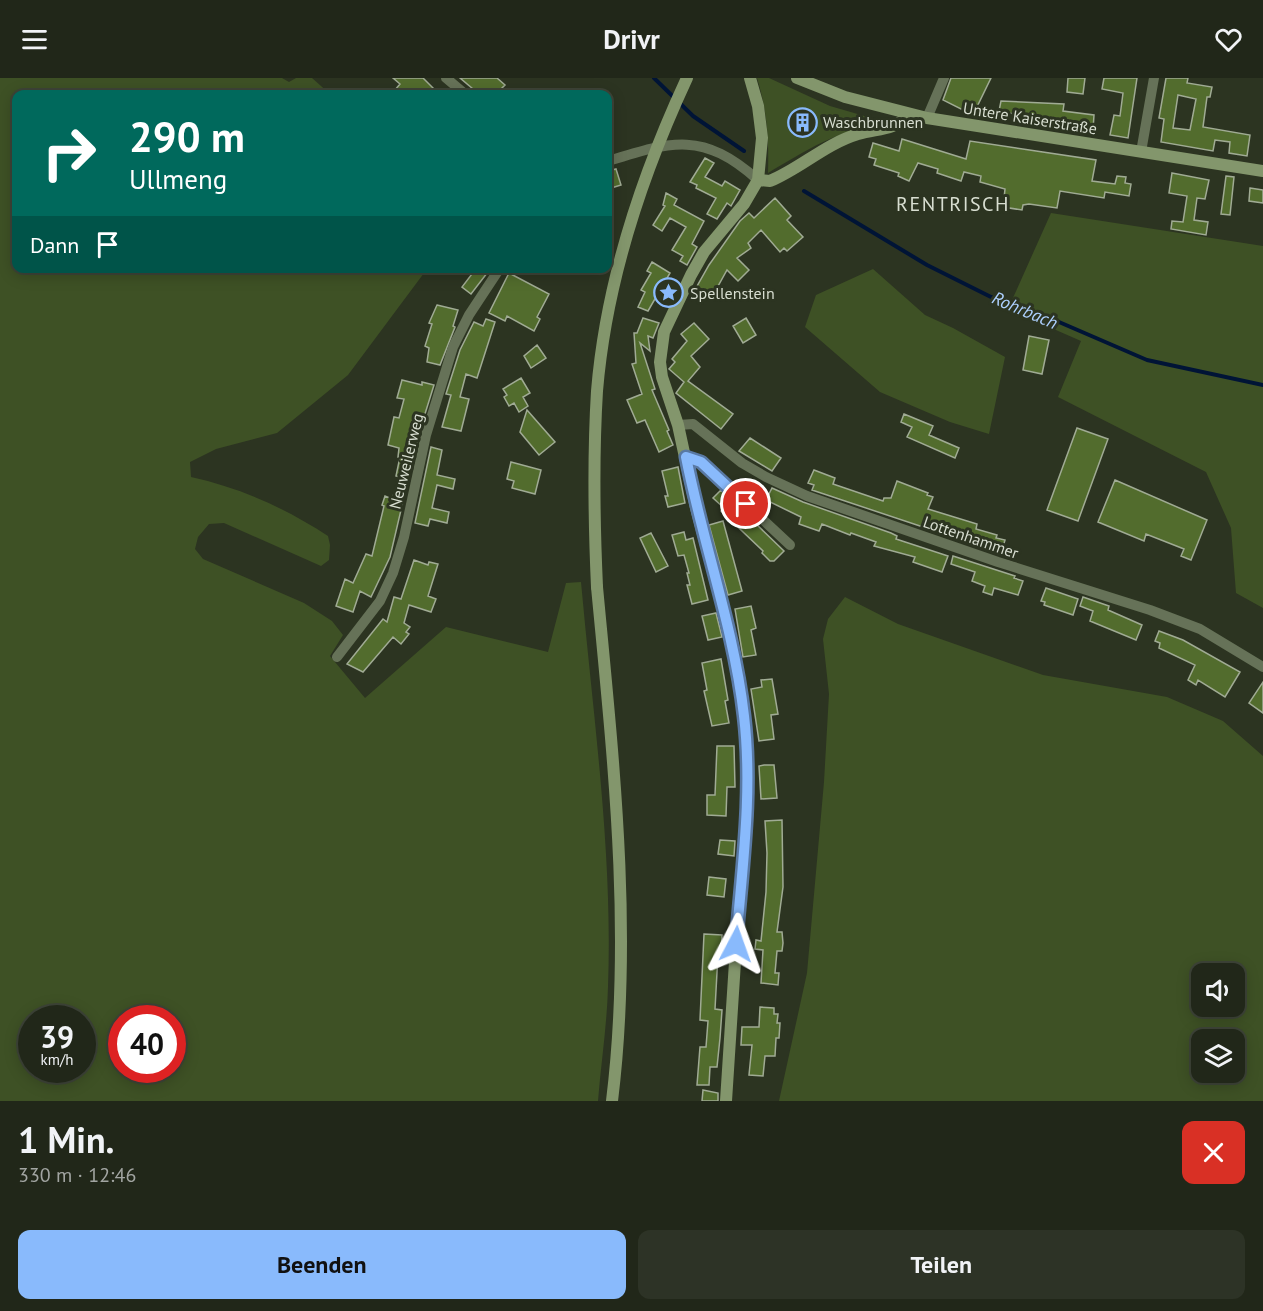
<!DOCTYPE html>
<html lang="de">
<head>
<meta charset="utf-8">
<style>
	:root { --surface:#212719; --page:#2d3326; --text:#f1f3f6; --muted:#a2a5a2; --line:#3e4438; --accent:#89bafc }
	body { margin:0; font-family:"PT Sans",sans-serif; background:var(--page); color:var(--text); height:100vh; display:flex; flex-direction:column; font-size:22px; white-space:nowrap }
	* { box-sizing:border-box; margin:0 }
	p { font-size:20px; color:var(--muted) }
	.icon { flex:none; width:33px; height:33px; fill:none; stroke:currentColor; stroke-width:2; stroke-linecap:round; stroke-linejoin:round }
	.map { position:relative; height:1023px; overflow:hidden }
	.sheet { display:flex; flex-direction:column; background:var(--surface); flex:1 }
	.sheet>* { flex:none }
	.guide { position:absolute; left:12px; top:12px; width:600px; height:183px; border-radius:12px; box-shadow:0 3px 15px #0003,0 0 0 2px var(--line); background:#00695c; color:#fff; overflow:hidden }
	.buttons { position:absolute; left:1191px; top:885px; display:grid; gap:12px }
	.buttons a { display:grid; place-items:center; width:54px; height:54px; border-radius:12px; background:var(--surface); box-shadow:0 3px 15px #0003,0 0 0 2px var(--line); font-size:30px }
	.speed { position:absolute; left:18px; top:927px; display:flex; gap:12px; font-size:30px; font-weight:700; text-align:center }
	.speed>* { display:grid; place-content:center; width:78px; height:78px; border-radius:50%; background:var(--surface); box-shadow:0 3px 15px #0003,0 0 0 2px var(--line); line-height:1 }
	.speed small { font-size:15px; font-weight:400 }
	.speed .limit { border:9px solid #d22; background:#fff; color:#111 }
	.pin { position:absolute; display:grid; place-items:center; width:51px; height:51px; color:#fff; margin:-26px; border:3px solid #fff; border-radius:50%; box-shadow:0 2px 6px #0007 }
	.me { position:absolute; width:66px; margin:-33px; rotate:4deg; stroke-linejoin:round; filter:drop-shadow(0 0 4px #0008) }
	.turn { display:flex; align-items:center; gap:21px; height:126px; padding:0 18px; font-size:27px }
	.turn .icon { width:78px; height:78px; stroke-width:2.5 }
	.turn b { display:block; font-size:42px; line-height:51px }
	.then { display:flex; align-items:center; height:57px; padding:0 18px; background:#0003; gap:12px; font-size:22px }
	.round { display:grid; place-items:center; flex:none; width:63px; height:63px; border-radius:12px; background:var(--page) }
	.headline { display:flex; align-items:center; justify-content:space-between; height:102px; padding:0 18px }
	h1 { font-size:36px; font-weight:800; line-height:45px }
	.button { display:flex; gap:12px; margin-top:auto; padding:12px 18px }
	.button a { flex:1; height:69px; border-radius:12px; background:var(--accent); color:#111; font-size:24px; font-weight:800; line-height:69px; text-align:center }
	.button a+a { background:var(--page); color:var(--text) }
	header { display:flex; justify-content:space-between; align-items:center; height:78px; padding:0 18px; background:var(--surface); font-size:27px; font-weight:800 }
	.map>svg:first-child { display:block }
</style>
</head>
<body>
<header><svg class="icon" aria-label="menu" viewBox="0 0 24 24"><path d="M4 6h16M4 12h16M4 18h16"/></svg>Drivr<svg class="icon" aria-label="heart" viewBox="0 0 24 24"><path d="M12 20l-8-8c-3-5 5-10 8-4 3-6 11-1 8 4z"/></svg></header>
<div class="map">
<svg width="1263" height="1023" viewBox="0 0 1263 1023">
	<rect width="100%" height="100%" fill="#2c3421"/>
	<path fill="#3e5125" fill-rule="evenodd" d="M0,0H282L289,4L296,0H312L330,16H16V190L427,191L348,297L277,355L216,371L190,384L191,399C241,410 285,430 328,458L330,467L329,482L321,488L224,445L209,446L198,459L195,471L203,481L304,525L332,543L343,557L330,578L365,620L446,549L548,574L566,505L581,504C593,638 613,774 608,909C607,947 601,985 598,1023H0ZM32,940H82V992H32ZM122,940H172V992H122Z
		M757,0H769L830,28L885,44L883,47C840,50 805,73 768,95C769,61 767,32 757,0Z
		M1051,135L1263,168V530L1236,515L1231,450L1206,394L1058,319L1081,263L1008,231Z
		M873,191L925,237L953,250L1005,279L989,356L950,344L880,314L805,249L816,217Z
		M845,519L898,546L1043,597L1167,619L1223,643L1263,678V1023H779L807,895L824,704L829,616L823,561L828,541ZM1202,896H1234V928H1202ZM1202,962H1234V994H1202Z"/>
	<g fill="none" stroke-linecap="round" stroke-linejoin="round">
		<path stroke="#001436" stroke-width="4" d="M654,0L693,38L744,73
			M804,113L927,187L991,219L1059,244L1147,282L1263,307"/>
	</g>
	<path fill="#526c2d" stroke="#a0ab94" stroke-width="1.5" fill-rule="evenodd" d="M393,0H423L439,16H399L395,12L400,6Z
		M460,0H497L505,7L501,11L507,16H479Z
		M951,0H991L973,37L943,22Z
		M1068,0H1085L1083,16L1067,14Z
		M1104,0H1137L1128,60L1110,57L1114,37L1120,38L1123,15L1102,11Z
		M1166,0H1188L1187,5L1212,9L1210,19H1207L1203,49L1250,57L1247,78L1229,75L1230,64L1215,62L1213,73L1161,64L1164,41L1159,40ZM1178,17L1196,21L1190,52L1173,50Z
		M1001,23L1064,26L1063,33L1094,37L1093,52L1015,41V36L999,33Z
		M902,61L966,81L970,63L1096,82L1092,103L1115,106L1117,98L1126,99L1125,105L1131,106L1129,118L1105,114L1104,120L1060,113L1057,130L1029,126L1023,127L1022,132L1003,129L1005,111L980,104L981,98L964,94L961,103L937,95L938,91L918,85L909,103L898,98L899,95L874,87L876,81L869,79L873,65L899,73Z
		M705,80L714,85L705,99L722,108L725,103L740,112L731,128L727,125L717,141L707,136L716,120L696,110L697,107L690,104Z
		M616,91L621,107L608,111V93Z
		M1172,95L1209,102L1205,121L1197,120L1194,142L1208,144L1206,157L1171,151L1172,143L1183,144L1187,118L1169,115Z
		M1226,98L1234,99L1230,137L1221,136Z
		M1250,110L1263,112V125L1249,123Z
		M666,115L677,121L674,127L704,143L692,166L697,169L687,187L680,183L683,178L672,172L686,149L670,140L662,153L653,147L665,128L663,127Z
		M775,120L791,138L787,142L803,159L787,173L784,170L780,174L761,152L748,165L751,170L737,180L749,192L738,203L727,192L712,219L696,210L709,187L740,143L749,135L754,140Z
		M652,184L670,195L648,233L638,229L645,214L641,212L651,195L647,193Z
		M464,190H491L471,216L462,209L472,196Z
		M509,195L549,216L537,239L540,241L534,253L507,238L505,243L489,235Z
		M437,227L458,232L453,248L455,249L440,287L427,284L429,270L425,268L432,246L429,245Z
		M643,240L659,245L653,260L648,258L650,273L640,265L655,311L652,312L669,352L667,353L673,367L659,374L645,342L637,345L627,322L642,316L632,286L636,285L634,255H637Z
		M746,240L756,257L743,265L733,248Z
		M486,241L495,244L477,300L466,296L460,319L469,321L461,353L442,349L451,317L446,316L460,272L474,244L483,248Z
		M694,245L709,261L691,278L700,289L688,303L733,336L721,351L676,315L684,304L669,291L675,284L672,281L687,263L681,256Z
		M1029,258L1049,262L1042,296L1023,292Z
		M537,267L546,280L531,290L524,278Z
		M521,300L530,315L523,319L528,328L519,334L514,325L509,328L504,319L507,317L503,311Z
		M402,302L422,307V304L434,307L419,355L390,479L371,519L360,513L353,534L336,528L345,501L353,505L366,476L372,478L384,428L382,427L385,418L392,421L400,399L396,398L400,379H398L399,370L388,367L394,339L399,340L404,321L397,320Z
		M527,332L555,364L539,377L520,354Z
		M904,336L933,348L929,357L959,370L955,380L907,359L912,349L901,344Z
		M1077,350L1108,361L1078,443L1047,432Z
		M750,360L781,380L772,393L739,373Z
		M431,369L442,372L437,397L455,401L453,411L437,407L432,430L449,434L447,445L430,441L428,448L415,445Z
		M511,384L541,392L535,416L512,410L514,403L507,401Z
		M678,389L685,425L668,429L665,418H668L662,393Z
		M814,392L835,400L833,406L883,423L884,420H891L897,403L928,415L927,417L933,419L928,431L977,446L976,451L997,457L996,460L1005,462L1001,475L812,412L814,407L808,405Z
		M1115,402L1207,442L1191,482L1181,478L1184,471L1146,456L1144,463L1098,444Z
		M772,410L803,424L891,455L897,458L896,461L948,478L942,494L913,484L915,479L874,468L876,464L851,455L850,457L822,446L819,453L799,446L801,439L766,422Z
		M721,412L784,473L774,483H770L762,475L763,473L721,433L724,430L713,420Z
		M723,443L742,513L728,517L709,447Z
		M684,454L686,462L693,460L708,522L692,526L687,507H690L687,495H689L684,477L678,478L672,457Z
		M651,455L668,488L656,494L640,460Z
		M953,478L1015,498L1014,500L1023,503L1018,517L994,510L992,517L983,514L985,508L972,503L975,494L951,486Z
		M414,482L428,487L429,484L438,486L428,518L436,521L431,534L409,527L404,545L410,549L406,554L409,556L401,566L393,559L363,594L347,586L383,541L387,544L394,519L401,521Z
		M1046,510L1078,521L1073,537L1044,527L1045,524L1041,523Z
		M1083,519L1109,528L1108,532L1142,547L1136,562L1090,543L1093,533L1080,528Z
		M751,528L756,550L751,552L756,577L743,579L735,531Z
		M716,535L722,559L708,562L702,538Z
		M1159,553L1183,562L1240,594L1225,619L1198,602L1196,607L1188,602L1195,587L1159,570L1160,565L1155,563Z
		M721,581L728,622L725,623L729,645L712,648L704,613L707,612L702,585Z
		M772,601L778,636L771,637L774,661L759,663L751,611L762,609L761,602Z
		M1263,604V635L1249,625Z
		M717,668H734L735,709H727L726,738L707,737V717H715Z
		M764,687H774L777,720L761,721L759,688Z
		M782,742L783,809L777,854H782L783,865L782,873H777L775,895H779L778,907L761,905L763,872L755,871L756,862L761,863L766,814L767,775L765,743Z
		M720,762L735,763L734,778L718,776Z
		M709,799L726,801L724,819L707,817Z
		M704,856L722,857L721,876H718L715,931L722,932L720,960L717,989H710L709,1007H697L700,969H706L708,943L700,942Z
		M760,929L774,930V936H778L777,945H780L779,960H776L775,978H765L763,998L749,997L752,967H741L742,949H759Z
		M703,1012L718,1015V1023H702Z"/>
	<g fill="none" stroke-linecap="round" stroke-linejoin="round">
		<path stroke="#667258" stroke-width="10" d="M446,0L465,16
			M927,40L944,0
			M1141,74L1154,0
			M608,83C672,63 703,53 758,102
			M678,347L693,346L742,385L766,399L807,418L998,484L1150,532L1200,551L1263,589
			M686,379L701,384L790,467
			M337,579L380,523L393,495L404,459L426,357L453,269L469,237L500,190"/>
		<path stroke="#83966c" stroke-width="12" d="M797,0L845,19L927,40L1263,93
			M758,102L770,103C801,90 825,66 858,56C879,50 892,53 910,37
			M597,509C613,679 633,853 612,1023
			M726,1023L739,822L747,746L748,705L744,637L730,557L696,430L678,347L662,299L660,284L664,254L691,197L704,174L744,126L758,102L762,60L758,28L750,0"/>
		<path stroke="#83966c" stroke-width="12" d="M597,509C594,443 593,378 597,313C606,204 641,99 687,0"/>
	</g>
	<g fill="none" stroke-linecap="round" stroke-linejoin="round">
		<defs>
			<path id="route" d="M736,866C742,790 753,714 744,638C734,550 703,466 686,379L701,384L746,426"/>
		</defs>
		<use href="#route" stroke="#5979a4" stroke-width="15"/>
		<use href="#route" stroke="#89bafc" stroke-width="10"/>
	</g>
	<defs>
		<symbol id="building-ring" viewBox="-11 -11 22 22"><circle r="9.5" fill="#2c3421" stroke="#89bafc" stroke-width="1.5"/><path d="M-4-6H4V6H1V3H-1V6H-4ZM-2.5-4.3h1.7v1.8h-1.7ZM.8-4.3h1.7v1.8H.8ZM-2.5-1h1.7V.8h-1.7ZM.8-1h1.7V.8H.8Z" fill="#89bafc"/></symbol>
		<symbol id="sight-ring" viewBox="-11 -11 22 22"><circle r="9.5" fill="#2c3421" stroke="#89bafc" stroke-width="1.5"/><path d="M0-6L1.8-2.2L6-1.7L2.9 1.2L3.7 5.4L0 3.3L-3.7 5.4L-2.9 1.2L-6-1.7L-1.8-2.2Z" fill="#89bafc"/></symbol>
	</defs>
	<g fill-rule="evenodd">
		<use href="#building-ring" x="786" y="28" width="33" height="33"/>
		<use href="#sight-ring" x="652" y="198" width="33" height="33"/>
	</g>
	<g text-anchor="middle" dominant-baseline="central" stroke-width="6" stroke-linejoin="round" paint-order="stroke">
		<g font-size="16" fill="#d8ded1" stroke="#2c3421">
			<text transform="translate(1030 40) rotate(9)">Untere Kaiserstraße</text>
			<text transform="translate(406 383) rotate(-76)">Neuweilerweg</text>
			<text transform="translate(971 459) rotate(19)">Lottenhammer</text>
		</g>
		<g font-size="16" fill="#d8ded1" stroke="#2c3421" text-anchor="start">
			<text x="823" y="44">Waschbrunnen</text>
			<text x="690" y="215">Spellenstein</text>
		</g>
		<g font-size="18" font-style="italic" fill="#add0fe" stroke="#2c3421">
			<text transform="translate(1025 232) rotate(23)">Rohrbach</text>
		</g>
		<g font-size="20" letter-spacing="1.5" fill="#d8ded1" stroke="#2c3421">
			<text x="953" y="126">RENTRISCH</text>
		</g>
	</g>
</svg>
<div class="buttons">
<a><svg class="icon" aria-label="sound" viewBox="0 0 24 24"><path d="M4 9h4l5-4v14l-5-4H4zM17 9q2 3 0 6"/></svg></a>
<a><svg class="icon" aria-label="layers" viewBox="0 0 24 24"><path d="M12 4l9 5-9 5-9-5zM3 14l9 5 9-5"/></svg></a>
</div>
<div class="speed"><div>39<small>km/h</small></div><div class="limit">40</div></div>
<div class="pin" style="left:746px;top:426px;background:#d93025"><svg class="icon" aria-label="arrive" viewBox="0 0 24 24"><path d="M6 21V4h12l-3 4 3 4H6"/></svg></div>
<svg class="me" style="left:736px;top:866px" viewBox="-20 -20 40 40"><path d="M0-17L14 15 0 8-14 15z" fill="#89bafc" stroke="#fff" stroke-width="4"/></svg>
<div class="guide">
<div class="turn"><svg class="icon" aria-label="right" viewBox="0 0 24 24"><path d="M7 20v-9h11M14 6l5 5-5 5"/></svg><div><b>290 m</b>Ullmeng</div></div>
<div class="then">Dann<svg class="icon" aria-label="arrive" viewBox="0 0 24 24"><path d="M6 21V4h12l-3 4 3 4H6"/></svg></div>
</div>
</div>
<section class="sheet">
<div class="headline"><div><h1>1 Min.</h1><p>330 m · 12:46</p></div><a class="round" style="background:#d93025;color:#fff"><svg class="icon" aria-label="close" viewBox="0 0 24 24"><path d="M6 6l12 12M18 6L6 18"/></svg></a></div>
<div class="button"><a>Beenden</a><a>Teilen</a></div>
</section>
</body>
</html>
